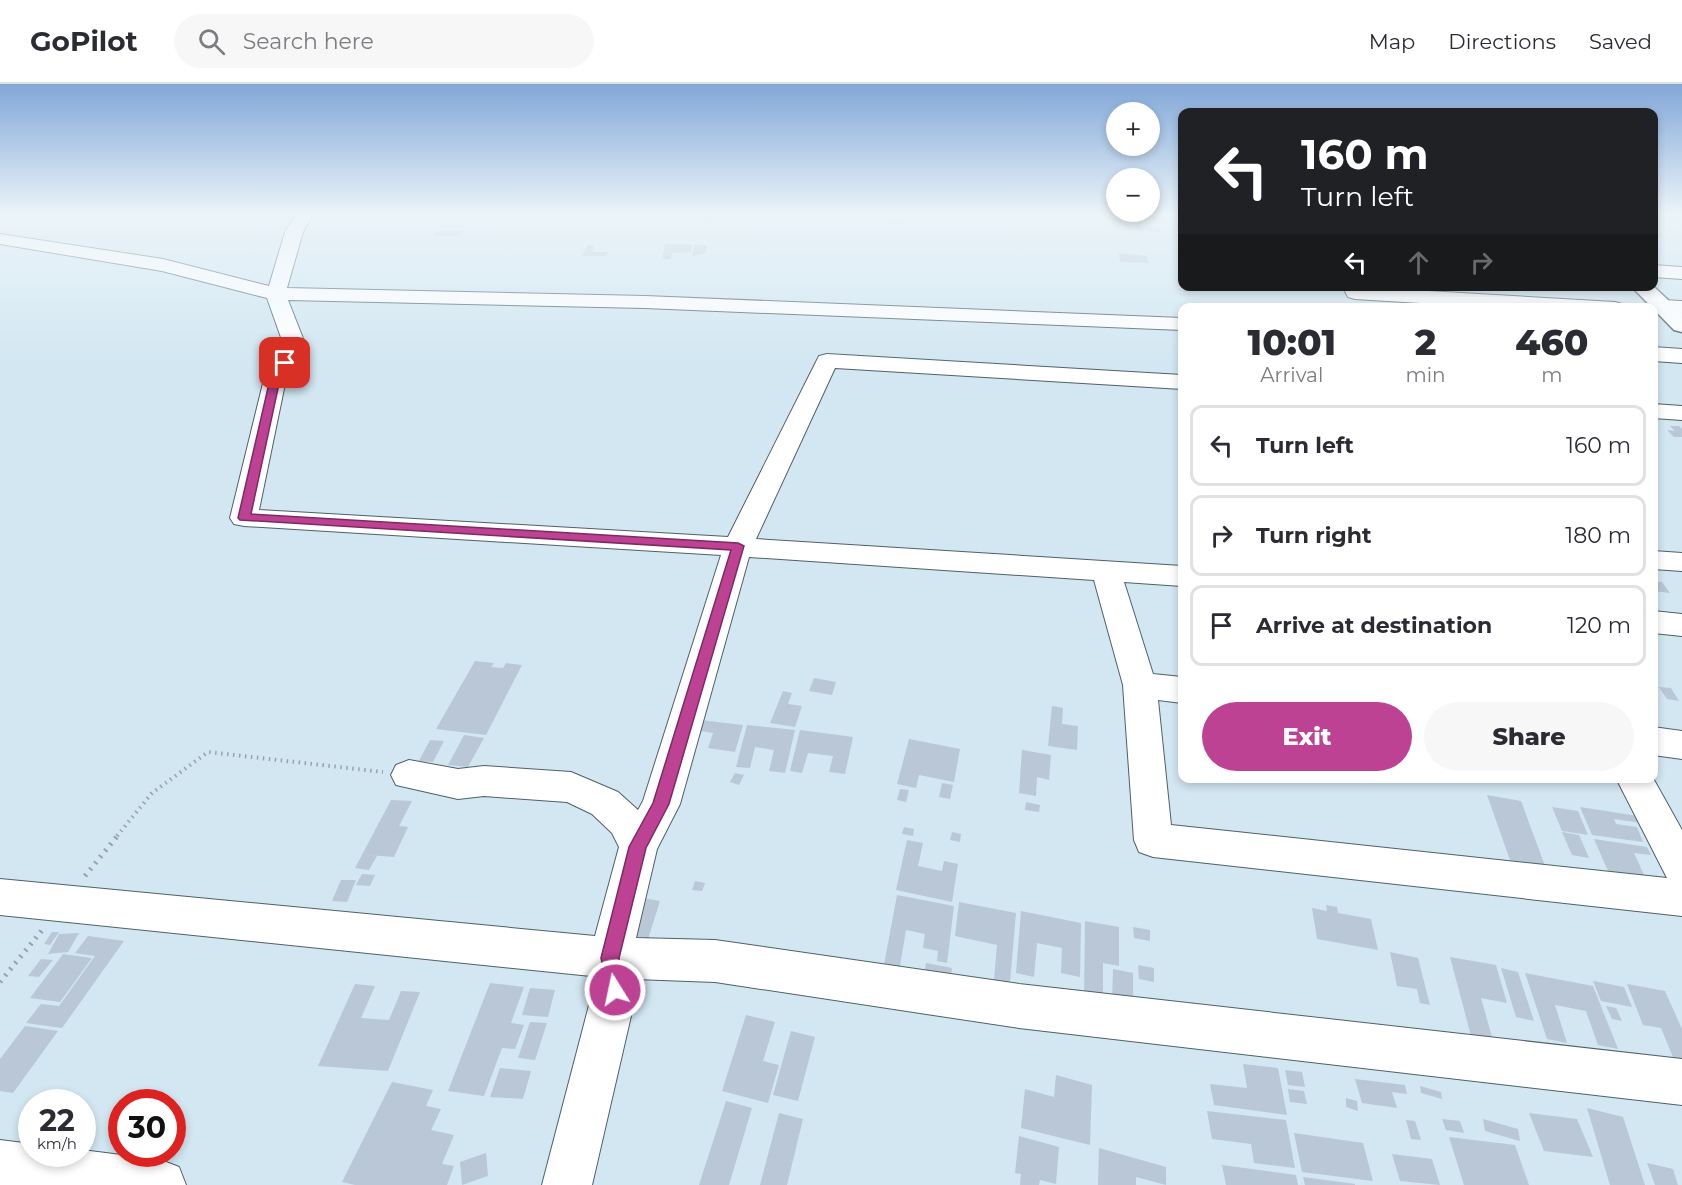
<!DOCTYPE html>
<html lang="en">
<head>
<meta charset="utf-8">
<style>
	:root { --surface:#fff; --page:#f7f7f7; --text:#2b2b33; --muted:#7c7c81; --line:#e1e1e2; --accent:#bd4294 }
	body { margin:0; font-family:Montserrat,sans-serif; background:var(--page); color:var(--text); height:100vh; display:flex; flex-direction:column; font-size:22px; white-space:nowrap }
	* { box-sizing:border-box; margin:0 }
	p { font-size:20px; color:var(--muted) }
	.icon { flex:none; width:33px; height:33px; fill:none; stroke:currentColor; stroke-width:2; stroke-linecap:round; stroke-linejoin:round }
	.map { position:relative; flex:1; overflow:hidden }
	.panel { position:absolute; left:1178px; top:219px; width:480px; height:480px; display:flex; flex-direction:column; background:var(--surface); border-radius:12px; box-shadow:0 3px 9px #0003 }
	.panel>* { flex:none }
	.hud { position:absolute; left:1178px; top:24px; width:480px; height:183px; border-radius:12px; box-shadow:0 3px 9px #0003; background:#202124; color:#fff; overflow:hidden }
	.controls { position:absolute; left:1106px; top:18px; display:grid; gap:12px }
	.controls a { display:grid; place-items:center; width:54px; height:54px; border-radius:50%; background:var(--surface); box-shadow:0 3px 9px #0003; font-size:30px }
	.speed { position:absolute; left:18px; top:1005px; display:flex; gap:12px; font-size:30px; font-weight:700; text-align:center }
	.speed>* { display:grid; place-content:center; width:78px; height:78px; border-radius:50%; background:var(--surface); box-shadow:0 3px 9px #0003; line-height:1 }
	.speed small { font-size:15px; font-weight:400 }
	.speed .limit { border:9px solid #d22; background:#fff; color:#111 }
	.pin { position:absolute; display:grid; place-items:center; width:51px; height:51px; color:#fff; margin:-26px; border-radius:12px; box-shadow:0 3px 9px #0006 }
	.me { position:absolute; width:66px; margin:-33px; rotate:350deg; stroke-linejoin:round; filter:drop-shadow(0 0 4px #0008) }
	.turn { display:flex; align-items:center; gap:21px; height:126px; padding:0 24px; font-size:27px }
	.turn .icon { width:78px; height:78px; stroke-width:2.5 }
	.turn b { display:block; font-size:42px; line-height:51px }
	.lanes { display:flex; align-items:center; height:57px; padding:0 24px; background:#0003; justify-content:center; gap:30px; direction:ltr }
	.lanes .off { opacity:.35 }
	.eta { display:flex; justify-content:space-evenly; align-items:center; height:102px; text-align:center }
	.eta b { font-size:36px; font-weight:800; line-height:42px }
	.primary-button { display:flex; gap:12px; margin-top:auto; padding:12px 24px }
	.primary-button a { flex:1; height:69px; border-radius:36px; background:var(--accent); color:#fff; font-size:24px; font-weight:800; line-height:69px; text-align:center }
	.primary-button a+a { background:var(--page); color:var(--text) }
	ul { padding:0; list-style:none }
	li { display:flex; align-items:center; gap:18px; height:81px; margin:0 12px 9px; padding:0 12px; border:3px solid var(--line); border-radius:12px }
	li div { flex:1 }
	li b { display:block; font-size:22px }
	li em { font-style:normal }
	header { display:flex; align-items:center; gap:36px; box-sizing:border-box; height:84px; padding:0 30px; background:var(--surface); border-bottom:2px solid var(--line) }
	header strong { font-size:28px }
	nav { display:flex; gap:33px; margin-inline-start:auto; font-size:21px }
	.search { width:420px; height:54px; background:var(--page); display:flex; align-items:center; gap:15px; box-sizing:border-box; padding:0 21px; border-radius:33px; color:var(--muted); font-size:22px }
	.map>svg:first-child { display:block }
</style>
</head>
<body>
<header>
<strong>GoPilot</strong>
<div class="search"><svg class="icon" aria-label="search" viewBox="0 0 24 24"><circle cx="10" cy="10" r="6"/><path d="M15 15l6 6"/></svg>Search here</div>
<nav><a>Map</a><a>Directions</a><a>Saved</a></nav>
</header>
<div class="map">
<svg width="1682" height="1101" viewBox="0 0 1682 1101">
	<rect width="100%" height="100%" fill="#d2e7f2"/>
	<path fill="#b9c7d7" d="M707,129H722L720,133L709,132L707,137H701Z
		M1653,130H1682V135L1659,134Z
		M891,133L905,134L902,140L887,138Z
		M1135,142L1159,143L1161,148L1138,147Z
		M437,147H463L459,152H433Z
		M665,160H692L691,168L672,169L671,175H662Z
		M588,161H595L592,168H608L606,172H582Z
		M694,161H707L706,169L692,172Z
		M1118,169L1146,172L1149,179L1121,178Z
		M1670,342H1679L1682,345V353H1674L1667,346L1675,347Z
		M1653,497L1662,498L1670,509L1653,507Z
		M475,577L494,579L491,583L503,584L506,579L522,581L486,651L436,645Z
		M814,594L836,598L832,611L809,607Z
		M1659,603L1671,604L1679,617L1667,615Z
		M783,607L792,609L788,620L802,622L795,643L770,639Z
		M1052,622L1063,624L1062,640L1078,642L1077,666L1048,662Z
		M692,635L743,641L735,668L708,664L713,649L688,645Z
		M747,641L795,646L785,689L769,687L774,666L755,663L750,684L736,683Z
		M800,646L853,653L845,690L829,688L833,672L808,669L802,689L790,687Z
		M464,651L484,654L468,683L448,681Z
		M909,655L960,665L954,698L919,691L916,704L897,700Z
		M430,656L444,657L433,678L419,677Z
		M1022,666L1051,671L1049,696L1037,693L1036,712L1019,709Z
		M735,689L744,691L739,701L730,698Z
		M942,699L953,701L950,715L939,713Z
		M900,705L909,706L906,718L897,716Z
		M1487,711L1521,717L1545,782L1510,776Z
		M391,716L412,717L399,742L408,743L394,773L367,771L377,772L369,786L355,784Z
		M1026,718L1040,721L1039,728L1025,726Z
		M1552,723L1578,727L1588,751L1562,747Z
		M1580,723L1638,732L1642,739L1614,735L1616,740L1637,743L1643,758L1592,751Z
		M904,743L914,745L913,752L902,750Z
		M952,748L961,750L960,758L950,756Z
		M1562,748L1579,751L1589,774L1572,771Z
		M1594,755L1647,763L1651,771L1634,769L1645,793L1608,787Z
		M907,756L923,759L918,782L942,787L944,777L958,780L952,818L896,806Z
		M362,790L375,791L370,802L356,801Z
		M341,796H356L347,818L332,817Z
		M695,797L705,799L702,807L692,806Z
		M897,811L954,822L947,879L937,877L938,867L923,864L925,850L906,846L897,900L881,897Z
		M637,813L660,817L643,871L619,867Z
		M959,818L1016,829L1009,910L993,907L997,861L955,852Z
		M1326,821L1337,823L1338,829L1371,835L1378,866L1317,855L1312,824L1327,827Z
		M1021,827L1081,839L1080,893L1061,889L1062,864L1037,859L1034,893L1016,889Z
		M1085,837L1119,843V882L1103,879V921L1084,917Z
		M1133,843L1150,846V857L1134,854Z
		M52,848H59L50,861L44,860Z
		M79,849L68,868L48,870L59,850Z
		M88,852L124,857L62,944L26,939L41,920L59,922L95,872L75,869Z
		M1390,868L1418,874L1430,921L1420,919L1417,905L1397,902Z
		M63,870L92,874L60,918L30,914Z
		M1450,873L1496,881L1507,919L1481,914L1496,967L1474,963Z
		M41,875L53,876L39,893L28,892Z
		M926,879L952,884L950,898L924,893Z
		M1138,881L1154,884V898L1139,895Z
		M1501,884L1518,888L1534,937L1516,933Z
		M1113,885L1133,889V925L1112,920Z
		M1525,889L1593,902L1618,965L1598,961L1586,927L1555,921L1567,959L1547,955Z
		M1593,897L1624,903L1632,923L1601,917Z
		M490,899L524,903L511,939L524,941L515,965L502,964L484,1012L448,1007Z
		M355,900L375,902L361,934L389,936L401,907L420,908L388,987L318,982Z
		M1627,900L1665,907L1682,945V980L1675,978L1661,944L1643,941Z
		M530,904L555,906L548,933L522,931Z
		M1606,922L1616,924L1622,937L1612,935Z
		M746,931L775,938L763,977L779,981L768,1019L722,1007Z
		M530,938L547,939L535,976L518,974Z
		M25,942L58,947L13,1009L0,1007V975Z
		M791,947L815,953L798,1017L773,1011Z
		M1243,980L1278,984L1287,1031L1214,1021L1210,1000L1247,1004Z
		M500,984L531,987L523,1015L490,1013Z
		M1285,986L1302,988L1305,1003L1288,1001Z
		M1056,991L1092,1001L1090,1061L1021,1044L1025,1005L1054,1013Z
		M1355,995L1405,1001L1407,1010L1392,1008L1397,1024L1362,1019Z
		M392,998L433,1006L426,1022L441,1025L431,1046L454,1051L442,1080L454,1082L447,1101H355L342,1098Z
		M1420,1002L1441,1008L1442,1015L1421,1009Z
		M1288,1005L1304,1007L1307,1020L1290,1018Z
		M1346,1014L1357,1017L1358,1027L1346,1023Z
		M726,1017L752,1024L729,1101H699Z
		M1587,1024L1623,1033L1645,1101H1610Z
		M1207,1027L1286,1036L1295,1084L1254,1079L1251,1060L1212,1055Z
		M779,1029L803,1035L787,1101H760Z
		M1529,1029L1577,1035L1593,1073L1544,1067Z
		M1442,1035L1460,1037L1464,1049L1446,1046Z
		M1483,1035L1518,1045L1520,1057L1485,1047Z
		M1406,1036L1415,1037L1421,1056L1411,1055Z
		M1294,1049L1363,1059L1373,1097L1302,1088Z
		M1019,1052L1059,1063L1056,1100L1040,1096L1039,1101H1020L1021,1090L1015,1089Z
		M1449,1053L1515,1061L1529,1101H1464Z
		M1099,1064L1166,1083V1101L1136,1093V1101H1098Z
		M486,1069L488,1092L462,1101L460,1078Z
		M1392,1070L1432,1075L1440,1101L1400,1097Z
		M1647,1079L1673,1085L1678,1101H1655Z
		M1222,1081L1296,1091L1298,1101H1226Z
		M1303,1093L1355,1100V1101H1305Z"/>
	<g fill="none" stroke-linecap="round" stroke-linejoin="round">
		<defs>
			<path id="minor" d="M297,129H313L303,148L287,204L645,212L1182,234V246L645,224L288,216L306,262L286,295L259,426L728,453L819,272L827,270L1182,291V305L835,284L756,455L1182,482V502L1124,498L1153,590L1182,593V619L1158,616L1171,741L1667,794L1616,694H1653L1682,746V832L1153,773L1139,768L1134,756L1123,601L1094,496L749,473L680,720L657,765L636,854L715,856L1019,900L1682,975V1021L1019,944L715,898L635,895L637,906L592,1101H542L593,906L591,892L0,831V795L595,852L619,763L612,749L592,730L567,718L484,712L458,715L396,701L391,691L396,681L409,676L458,685L484,682L571,688L618,708L638,726L643,717L721,471L244,442L234,440L230,434L264,295L284,262L267,214L162,187L0,160V150L163,175L269,202L285,148Z
				M1653,181L1682,183V195L1653,193Z
				M1342,202L1615,218L1622,220L1625,224H1502L1355,215L1348,213Z
				M1662,216L1682,217V229L1655,226L1652,222L1655,218Z
				M1653,263L1682,265V279L1653,277Z
				M1653,320L1682,322V336L1653,334Z
				M1653,467L1682,469V487L1653,485Z
				M1653,527L1682,530V552L1653,549Z
				M1653,643L1682,647V675L1653,671Z
				M0,1056L32,1060V1070H82V1066L161,1076L179,1083L186,1101H0Z"/>
			<path id="major" d="M1631,202H1653L1682,229V248L1674,246Z"/>
		</defs>
		<use href="#minor" stroke="#4e6069" stroke-width="2"/>
		<use href="#major" stroke="#4e6069" stroke-width="3"/>
		<path stroke="#94a4ad" stroke-width="4" stroke-dasharray="1.5 4.5" stroke-linecap="butt" d="M117,752L152,709L208,668L383,688"/>
		<path stroke="#94a4ad" stroke-width="5" stroke-dasharray="2 6" stroke-linecap="butt" d="M85,792L118,751
			M0,898L43,845"/>
		<use href="#minor" fill="#fff" fill-rule="evenodd"/>
		<use href="#major" fill="#fff" fill-rule="evenodd"/>
	</g>
	<linearGradient id="sky" x2="0" y2="1"><stop stop-color="#82a7d8"/><stop offset="0.46" stop-color="#ebf4f9"/><stop offset="1" stop-color="#ebf4f9" stop-opacity="0"/></linearGradient>
	<rect width="1682" height="283" fill="url(#sky)"/>
	<path fill="#bd4294" stroke="#7b2b60" stroke-width="1.5" d="M285,276L290,279L280,295L251,430L738,459L744,462L669,720L646,764L619,874L625,906L622,912L615,915L609,912L601,874L629,763L653,719L731,466L240,436L238,434L270,295L282,277Z"/>
</svg>
<div class="controls">
<a>+</a>
<a>−</a>
</div>
<div class="speed"><div>22<small>km/h</small></div><div class="limit">30</div></div>
<div class="pin" style="left:285px;top:279px;background:#d93025"><svg class="icon" aria-label="arrive" viewBox="0 0 24 24"><path d="M6 21V4h12l-3 4 3 4H6"/></svg></div>
<svg class="me" style="left:615px;top:906px" viewBox="-20 -20 40 40"><circle r="17" fill="#bd4294" stroke="#fff" stroke-width="3"/><path d="M0-11L8 9 0 5-8 9z" fill="#fff"/></svg>
<div class="hud">
<div class="turn"><svg class="icon" aria-label="left" viewBox="0 0 24 24"><path d="M17 20v-9H6M10 6l-5 5 5 5"/></svg><div><b>160 m</b>Turn left</div></div>
<div class="lanes"><svg class="icon" aria-label="left" viewBox="0 0 24 24"><path d="M17 20v-9H6M10 6l-5 5 5 5"/></svg><svg class="icon off" aria-label="ahead" viewBox="0 0 24 24"><path d="M12 20V5M6 11l6-6 6 6"/></svg><svg class="icon off" aria-label="right" viewBox="0 0 24 24"><path d="M7 20v-9h11M14 6l5 5-5 5"/></svg></div>
</div>
<section class="panel">
<div class="eta">
<div><b>10:01</b><p>Arrival</p></div>
<div><b>2</b><p>min</p></div>
<div><b>460</b><p>m</p></div>
</div>
<ul>
<li><svg class="icon" aria-label="left" viewBox="0 0 24 24"><path d="M17 20v-9H6M10 6l-5 5 5 5"/></svg><div><b>Turn left</b></div><em>160 m</em></li>
<li><svg class="icon" aria-label="right" viewBox="0 0 24 24"><path d="M7 20v-9h11M14 6l5 5-5 5"/></svg><div><b>Turn right</b></div><em>180 m</em></li>
<li><svg class="icon" aria-label="arrive" viewBox="0 0 24 24"><path d="M6 21V4h12l-3 4 3 4H6"/></svg><div><b>Arrive at destination</b></div><em>120 m</em></li>
</ul>
<div class="primary-button"><a>Exit</a><a>Share</a></div>
</section>
</div>
</body>
</html>
